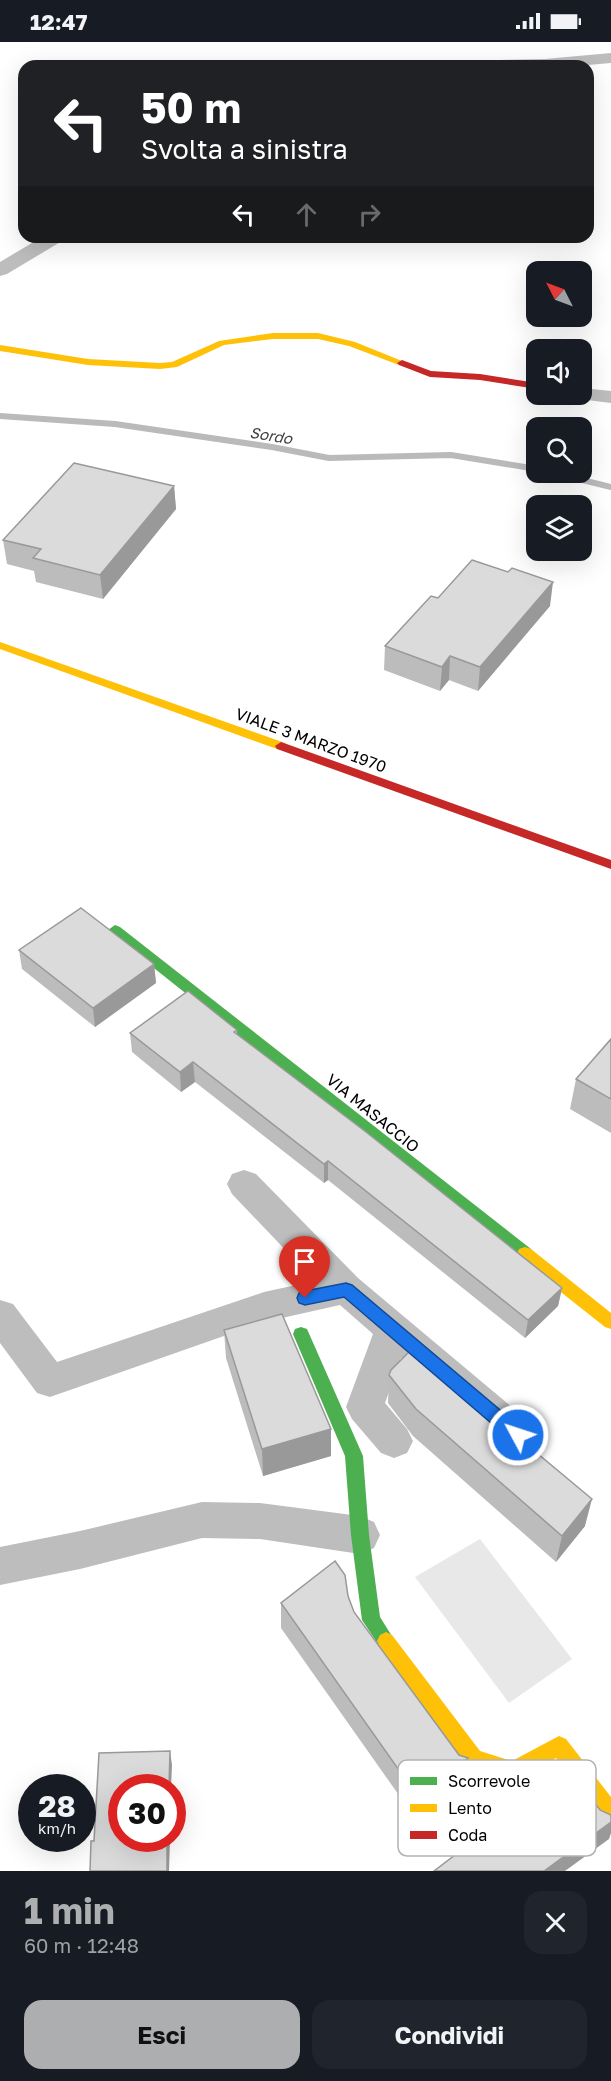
<!DOCTYPE html>
<html lang="it">
<head>
<meta charset="utf-8">
<style>
	:root { --surface:#171b24; --page:#20242c; --text:#f1f3f6; --muted:#9ea1a6; --accent:#adaeaf }
	body { margin:0; font-family:"Golos Text",sans-serif; background:var(--page); color:var(--text); height:100vh; display:flex; flex-direction:column; font-size:22px; white-space:nowrap }
	* { box-sizing:border-box; margin:0 }
	p { font-size:20px; color:var(--muted) }
	.icon { flex:none; width:33px; height:33px; fill:none; stroke:currentColor; stroke-width:2; stroke-linecap:round; stroke-linejoin:round }
	.map { position:relative; height:1829px; overflow:hidden }
	.details { display:flex; flex-direction:column; background:var(--surface); flex:1 }
	.details>* { flex:none }
	.banner { position:absolute; left:18px; top:18px; width:576px; height:183px; border-radius:18px; box-shadow:0 6px 24px #0002; background:#202124; color:#fff; overflow:hidden }
	.needle { width:39px; rotate:312deg }
	.fabs { position:absolute; left:526px; top:219px; display:grid; gap:12px }
	.fabs a { display:grid; place-items:center; width:66px; height:66px; border-radius:12px; background:var(--surface); box-shadow:0 6px 24px #0002; font-size:30px }
	.speed { position:absolute; left:18px; top:1732px; display:flex; gap:12px; font-size:30px; font-weight:700; text-align:center }
	.speed>* { display:grid; place-content:center; width:78px; height:78px; border-radius:50%; background:var(--surface); box-shadow:0 6px 24px #0002; line-height:1 }
	.speed small { font-size:15px; font-weight:400 }
	.speed .limit { border:9px solid #d22; background:#fff; color:#111 }
	.pin { position:absolute; display:grid; place-items:center; width:51px; height:51px; color:#fff; margin:-62px -26px; border-radius:50% 50% 50% 0; rotate:-45deg; box-shadow:0 0 6px #0007 }
	.pin .icon { rotate:45deg }
	.me { position:absolute; width:66px; margin:-33px; rotate:310deg; stroke-linejoin:round; filter:drop-shadow(0 0 4px #0008) }
	.turn { display:flex; align-items:center; gap:21px; height:126px; padding:0 24px; font-size:27px }
	.turn .icon { width:78px; height:78px; stroke-width:2.5 }
	.turn b { display:block; font-size:42px; line-height:51px }
	.lanes { display:flex; align-items:center; height:57px; padding:0 24px; background:#0003; justify-content:center; gap:30px; direction:ltr }
	.lanes .off { opacity:.35 }
	.round { display:grid; place-items:center; flex:none; width:63px; height:63px; border-radius:18px; background:var(--page) }
	.headline { display:flex; align-items:center; justify-content:space-between; height:102px; padding:0 24px }
	h1 { font-size:36px; font-weight:700; line-height:45px; color:var(--accent) }
	.button { display:flex; gap:12px; margin-top:auto; padding:12px 24px }
	.button a { flex:1; height:69px; border-radius:18px; background:var(--accent); color:#111; font-size:24px; font-weight:700; line-height:69px; text-align:center }
	.button a+a { background:var(--page); color:var(--text) }
	.status { display:flex; justify-content:space-between; align-items:center; height:42px; padding:0 30px; background:var(--surface); direction:ltr }
	.status svg { height:16px; fill:currentColor }
	.map>svg:first-child { display:block }
</style>
</head>
<body>
<div class="status"><b>12:47</b><svg viewBox="0 0 49 12"><path d="M0 12V9h3v3zM5 12V6h3v6zM10 12V3h3v9zM15 12V0h3v12zM26 1h20v11H26zM47 4h2v5h-2z"/></svg></div>
<div class="map">
<svg width="611" height="1829" viewBox="0 0 611 1829">
	<rect width="100%" height="100%" fill="#fff"/>
	<path fill="#e8e8e8" d="M480,1497L572,1617L509,1661L415,1535Z"/>
	<g fill="none" stroke-linecap="round" stroke-linejoin="round">
		<path stroke="#bababa" stroke-width="6" d="M0,374L115,382L272,405L329,416L451,413L537,427
			M550,430L611,445"/>
		<path fill="#bdbdbd" fill-rule="evenodd" d="M611,11V21L576,24H439L447,19L545,17Z
			M42,195H64L62,199L7,232L0,234V220Z
			M582,346L611,349V361L571,356L568,352H582Z
			M244,1128L256,1132L358,1236L531,1381L537,1393L531,1405L518,1410L505,1405L401,1316L385,1361L407,1387L413,1399L407,1411L394,1416L381,1411L352,1377L346,1365L373,1292L340,1263L264,1280L50,1355L37,1351L0,1301V1258L13,1262L57,1320L264,1250L315,1239L232,1152L227,1142L232,1132Z
			M202,1460L260,1461L360,1474L374,1480L380,1493L374,1506L360,1512L260,1497L202,1496L80,1527L0,1543V1505L80,1489Z"/>
		<path fill="#4caf50" fill-rule="evenodd" d="M115,883L120,885L531,1207L533,1212L531,1217L525,1219L519,1217L110,891L108,888Z
			M301,1285L307,1287L363,1414L369,1493L380,1575L395,1599L392,1605L386,1608L380,1605L362,1578L351,1493L345,1414L293,1292L295,1287Z"/>
		<path fill="#ffc107" fill-rule="evenodd" d="M273,291H318L355,300L407,321L399,323L349,304L318,297H273L224,303L177,325L160,327L88,323L0,309V303L88,317L160,321L172,320L219,299Z
			M0,600L285,701L287,704L281,708L277,707L0,607Z
			M525,1205L531,1207L611,1271V1287L605,1285L519,1217L517,1212L519,1207Z
			M386,1590L392,1593L480,1709L512,1719L559,1694L566,1697L611,1755V1781L604,1778L556,1716L513,1739L467,1724L380,1605L377,1599L380,1593Z"/>
		<path fill="#c62828" fill-rule="evenodd" d="M402,318L431,329L480,332L537,341V347L480,338L430,335L399,323L397,321Z
			M281,700L611,818V827L277,707L275,704Z"/>
	</g>
	<path fill="#bcbcbc" d="M174,444L176,467L103,557L36,540L34,529L7,522L3,498Z
		M438,556L550,564L478,649L449,638L440,649L384,628L385,604Z
		M19,908L154,922L156,941L95,985L22,927Z
		M237,988V993L562,1246L558,1264L525,1296L328,1138L324,1141L195,1040L181,1050L132,1010L130,991Z
		M611,997V1091L570,1067L576,1037Z
		M224,1288L331,1414L263,1434L226,1316Z
		M389,1333L585,1484L556,1520L413,1394L388,1361Z
		M348,1554L354,1570L463,1739L415,1776L281,1586V1561Z"/>
	<path fill="#999" d="M174,444L176,467L103,557L100,533Z
		M553,540L550,564L478,649L480,625Z
		M450,614L449,638L440,649L442,625Z
		M154,922L156,941L95,985L93,966Z
		M193,1020L195,1040L181,1050L180,1030Z
		M328,1119V1138L324,1141V1122Z
		M562,1246L558,1264L525,1296L528,1278Z
		M331,1387V1414L263,1434L262,1407Z
		M592,1457L585,1484L556,1520L562,1494Z
		M170,1709L172,1723L171,1746H169Z
		M468,1716L463,1739L415,1776L418,1755Z
		M611,1780V1791L609,1797L565,1829H544Z
		M167,1797H170L169,1829H167Z"/>
	<path fill="#dbdbdb" stroke="#999" stroke-width="1.5" d="M74,421L174,444L100,533L33,516L41,507L3,498Z
		M472,518L508,530L512,526L553,540L480,625L450,614L442,625L385,604L431,554L438,556Z
		M81,866L154,922L93,966L19,908Z
		M188,949L237,988L234,990L366,1090L562,1246L528,1278L328,1119L324,1122L193,1020L180,1030L130,991Z
		M611,997V1057L576,1037Z
		M282,1272L331,1387L262,1407L224,1288Z
		M412,1307L592,1457L562,1494L416,1367L389,1333L391,1328Z
		M335,1519L345,1533L348,1554L354,1570L459,1713L468,1716L418,1755L281,1561Z
		M170,1709L169,1746H122V1797H167V1829H90L91,1799H94L99,1711Z
		M568,1727L600,1768L611,1773V1780L544,1829H434Z"/>
	<path fill="#1a73e8" stroke="#114b97" stroke-width="1.5" d="M346,1241L352,1243L524,1388L527,1393L524,1399L518,1401L512,1399L344,1255L305,1263L299,1261L297,1256L299,1251L305,1249Z"/>
	<g text-anchor="middle" dominant-baseline="central" stroke-width="4.5" stroke-linejoin="round" paint-order="stroke">
		<g font-size="15" font-style="italic" fill="#3d3d3d" stroke="#fff">
			<text transform="translate(271 393) rotate(9)">Sordo</text>
		</g>
		<g font-size="16" fill="#000" stroke="#fff">
			<text transform="translate(311 698) rotate(20)">VIALE 3 MARZO 1970</text>
			<text transform="translate(373 1071) rotate(39)">VIA MASACCIO</text>
		</g>
	</g>
	<rect x="398" y="1718" width="198" height="96" rx="9" fill="#fff" stroke="#b2b2b2" stroke-width="1.5"/>
	<rect x="410" y="1735" width="27" height="8" fill="#4caf50"/>
	<rect x="410" y="1762" width="27" height="8" fill="#ffc107"/>
	<rect x="410" y="1789" width="27" height="8" fill="#c62828"/>
	<g font-size="16" fill="#000">
		<text x="448" y="1745">Scorrevole</text>
		<text x="448" y="1772">Lento</text>
		<text x="448" y="1799">Coda</text>
	</g>
</svg>
<div class="fabs">
<a><svg class="needle" viewBox="-14 -14 28 28"><path d="M0-13l5 13h-10z" fill="#e53935"/><path d="M0 13l5-13h-10z" fill="#9ea1a6"/></svg></a>
<a><svg class="icon" aria-label="sound" viewBox="0 0 24 24"><path d="M4 9h4l5-4v14l-5-4H4zM17 9q2 3 0 6"/></svg></a>
<a><svg class="icon" aria-label="search" viewBox="0 0 24 24"><circle cx="10" cy="10" r="6"/><path d="M15 15l6 6"/></svg></a>
<a><svg class="icon" aria-label="layers" viewBox="0 0 24 24"><path d="M12 4l9 5-9 5-9-5zM3 14l9 5 9-5"/></svg></a>
</div>
<div class="speed"><div>28<small>km/h</small></div><div class="limit">30</div></div>
<div class="pin" style="left:305px;top:1256px;background:#d93025"><svg class="icon" aria-label="arrive" viewBox="0 0 24 24"><path d="M6 21V4h12l-3 4 3 4H6"/></svg></div>
<svg class="me" style="left:518px;top:1393px" viewBox="-20 -20 40 40"><circle r="17" fill="#1a73e8" stroke="#fff" stroke-width="3"/><path d="M0-11L8 9 0 5-8 9z" fill="#fff"/></svg>
<div class="banner">
<div class="turn"><svg class="icon" aria-label="left" viewBox="0 0 24 24"><path d="M17 20v-9H6M10 6l-5 5 5 5"/></svg><div><b>50 m</b>Svolta a sinistra</div></div>
<div class="lanes"><svg class="icon" aria-label="left" viewBox="0 0 24 24"><path d="M17 20v-9H6M10 6l-5 5 5 5"/></svg><svg class="icon off" aria-label="ahead" viewBox="0 0 24 24"><path d="M12 20V5M6 11l6-6 6 6"/></svg><svg class="icon off" aria-label="right" viewBox="0 0 24 24"><path d="M7 20v-9h11M14 6l5 5-5 5"/></svg></div>
</div>
</div>
<section class="details">
<div class="headline"><div><h1>1 min</h1><p>60 m · 12:48</p></div><a class="round"><svg class="icon" aria-label="close" viewBox="0 0 24 24"><path d="M6 6l12 12M18 6L6 18"/></svg></a></div>
<div class="button"><a>Esci</a><a>Condividi</a></div>
</section>
</body>
</html>
